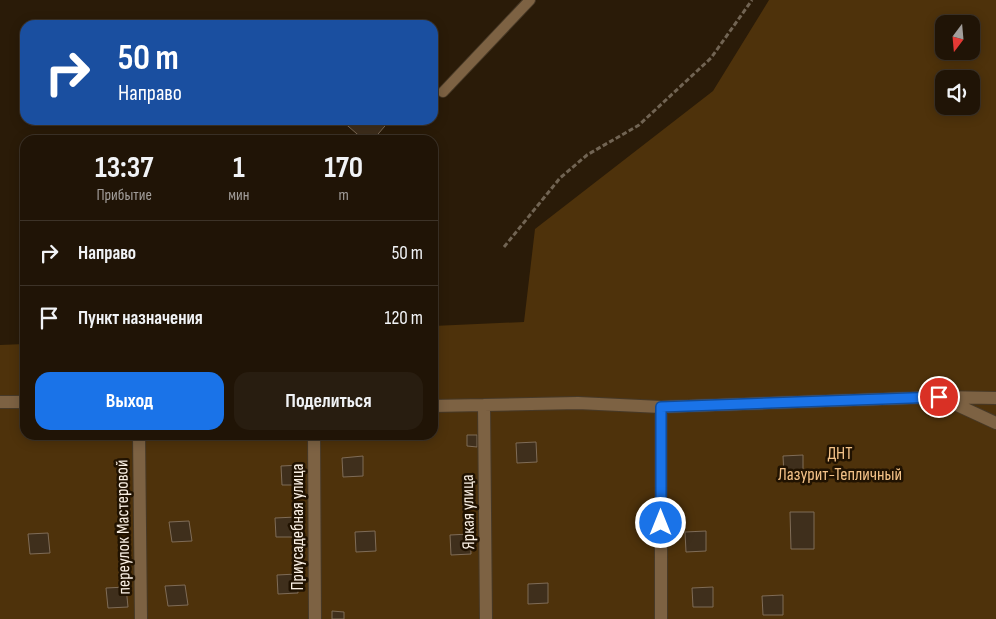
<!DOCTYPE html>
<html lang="ru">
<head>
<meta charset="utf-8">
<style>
	:root { --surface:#201406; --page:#281d10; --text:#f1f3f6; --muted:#a29e9b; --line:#3d3328; --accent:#1a73e8 }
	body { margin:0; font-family:"Sofia Sans Condensed",sans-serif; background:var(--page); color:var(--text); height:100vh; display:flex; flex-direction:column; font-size:19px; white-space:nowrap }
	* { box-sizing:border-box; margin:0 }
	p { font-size:16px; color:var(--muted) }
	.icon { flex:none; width:28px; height:28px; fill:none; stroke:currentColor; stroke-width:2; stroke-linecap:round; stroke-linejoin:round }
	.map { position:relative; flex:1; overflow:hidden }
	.drawer { position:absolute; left:20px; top:135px; width:418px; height:305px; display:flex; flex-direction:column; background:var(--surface); border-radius:15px; box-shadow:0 2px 12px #0003,0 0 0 1px var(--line) }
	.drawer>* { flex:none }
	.guide { position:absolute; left:20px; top:20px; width:418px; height:105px; border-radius:15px; box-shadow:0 2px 12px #0003,0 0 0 1px var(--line); background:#1a4fa0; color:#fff; overflow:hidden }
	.needle { width:32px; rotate:196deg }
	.fabs { position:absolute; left:935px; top:15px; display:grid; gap:10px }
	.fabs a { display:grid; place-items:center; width:45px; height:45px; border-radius:10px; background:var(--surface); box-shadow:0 2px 12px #0003,0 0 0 1px var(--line); font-size:25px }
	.pin { position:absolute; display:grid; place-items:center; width:42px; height:42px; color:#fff; margin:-21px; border:2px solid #fff; border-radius:50%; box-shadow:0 1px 5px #0007 }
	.me { position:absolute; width:55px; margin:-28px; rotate:0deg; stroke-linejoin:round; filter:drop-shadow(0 0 4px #0008) }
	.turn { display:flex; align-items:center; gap:18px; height:105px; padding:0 15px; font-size:22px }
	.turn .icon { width:65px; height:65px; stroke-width:2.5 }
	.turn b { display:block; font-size:35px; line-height:42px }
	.eta { display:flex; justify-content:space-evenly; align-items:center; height:85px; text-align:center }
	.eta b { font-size:30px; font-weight:700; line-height:35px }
	.primary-button { display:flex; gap:10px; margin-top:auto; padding:10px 15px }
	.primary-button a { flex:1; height:58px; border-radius:15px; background:var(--accent); color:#fff; font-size:20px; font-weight:700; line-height:58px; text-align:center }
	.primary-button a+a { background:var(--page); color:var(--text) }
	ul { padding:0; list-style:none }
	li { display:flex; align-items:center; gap:15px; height:65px; padding:0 15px; border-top:1px solid var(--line) }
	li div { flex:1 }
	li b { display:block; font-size:19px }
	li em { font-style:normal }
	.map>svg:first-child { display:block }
</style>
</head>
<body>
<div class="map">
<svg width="996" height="619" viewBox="0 0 996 619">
	<rect width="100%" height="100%" fill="#2a1b08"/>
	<path fill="#4e320b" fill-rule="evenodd" d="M769,0H996V619H0V345L25,344V435H432L433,326L524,322L535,229L713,91ZM944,24H971V51H944ZM944,79H971V106H944Z"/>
	<path fill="#3f2f1c" stroke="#7f6c57" d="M341,120H390L373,140H364Z
		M467,435H477V447L467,446Z
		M536,442L537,462L517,463L516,443Z
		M803,455V475H784L783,456Z
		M363,456V476L343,477L342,458Z
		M301,465L302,485H282L281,466Z
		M790,512H814V549H791Z
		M296,517V537H276L275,518Z
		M189,521L192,541L172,542L169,522Z
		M375,531L376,551L356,552L355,532Z
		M706,531V551L686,552L685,532Z
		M48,533L50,553L30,554L28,534Z
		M470,534L471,554L451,555L450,535Z
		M297,574L298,593L278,594L277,575Z
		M548,583V603L528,604V584Z
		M185,585L188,605L168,606L165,586Z
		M126,587L128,607L108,608L106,588Z
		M713,587V607H693L692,588Z
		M783,595V615H763L762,596Z
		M332,611L344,612V619H332Z"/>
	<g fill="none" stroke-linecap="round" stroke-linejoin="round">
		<defs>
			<path id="service" d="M443,92L530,0"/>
			<path id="minor" d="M944,399L996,423
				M0,402H25
				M484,405L486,619
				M432,406L578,403L661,407L939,397L996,398
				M139,435L141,619
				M314,435L315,619
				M661,619V407"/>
		</defs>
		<use href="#service" stroke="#473927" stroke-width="12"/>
		<use href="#minor" stroke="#473927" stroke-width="14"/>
		<path stroke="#716453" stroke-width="3" stroke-dasharray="5 2.5" stroke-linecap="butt" d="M504,247L560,178L587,155L639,125L711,58L752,0"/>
		<use href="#service" stroke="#7d6243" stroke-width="10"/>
		<use href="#minor" stroke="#7d6243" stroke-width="12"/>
	</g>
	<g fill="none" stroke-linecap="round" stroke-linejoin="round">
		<defs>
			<path id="route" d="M661,523V407L939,397"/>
		</defs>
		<use href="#route" stroke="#114b97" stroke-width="12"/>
		<use href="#route" stroke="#1a73e8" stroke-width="9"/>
	</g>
	<g text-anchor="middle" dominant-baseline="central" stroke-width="5" stroke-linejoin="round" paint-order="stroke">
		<g font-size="18" fill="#f4c288" stroke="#201201">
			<text x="840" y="453">ДНТ<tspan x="840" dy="21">Лазурит-Тепличный</tspan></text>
		</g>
		<g font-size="18" fill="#f9efe3" stroke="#201201">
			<text transform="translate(468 512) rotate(-91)">Яркая улица</text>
			<text transform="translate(123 527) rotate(-91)">переулок Мастеровой</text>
			<text transform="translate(297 527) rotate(-90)">Приусадебная улица</text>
		</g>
	</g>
</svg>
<div class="fabs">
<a><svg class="needle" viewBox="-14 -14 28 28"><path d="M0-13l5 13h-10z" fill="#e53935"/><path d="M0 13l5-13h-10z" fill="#a29e9b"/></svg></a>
<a><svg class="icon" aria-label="sound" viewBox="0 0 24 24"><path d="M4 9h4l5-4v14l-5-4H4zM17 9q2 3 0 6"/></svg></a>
</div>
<div class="pin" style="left:939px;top:397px;background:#d93025"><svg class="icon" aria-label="arrive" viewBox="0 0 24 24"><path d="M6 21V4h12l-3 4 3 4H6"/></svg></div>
<svg class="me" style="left:661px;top:523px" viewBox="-20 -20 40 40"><circle r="17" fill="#1a73e8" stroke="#fff" stroke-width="3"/><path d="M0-11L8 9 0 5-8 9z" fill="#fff"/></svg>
<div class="guide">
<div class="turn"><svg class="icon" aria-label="right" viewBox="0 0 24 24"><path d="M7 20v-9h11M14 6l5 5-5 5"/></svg><div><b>50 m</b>Направо</div></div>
</div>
<section class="drawer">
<div class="eta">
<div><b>13:37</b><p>Прибытие</p></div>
<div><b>1</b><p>мин</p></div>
<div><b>170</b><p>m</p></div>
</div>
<ul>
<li><svg class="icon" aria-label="right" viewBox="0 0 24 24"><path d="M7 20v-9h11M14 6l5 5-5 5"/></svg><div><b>Направо</b></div><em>50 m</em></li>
<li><svg class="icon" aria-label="arrive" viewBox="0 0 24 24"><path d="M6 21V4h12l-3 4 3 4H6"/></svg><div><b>Пункт назначения</b></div><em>120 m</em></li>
</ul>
<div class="primary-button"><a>Выход</a><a>Поделиться</a></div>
</section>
</div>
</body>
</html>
